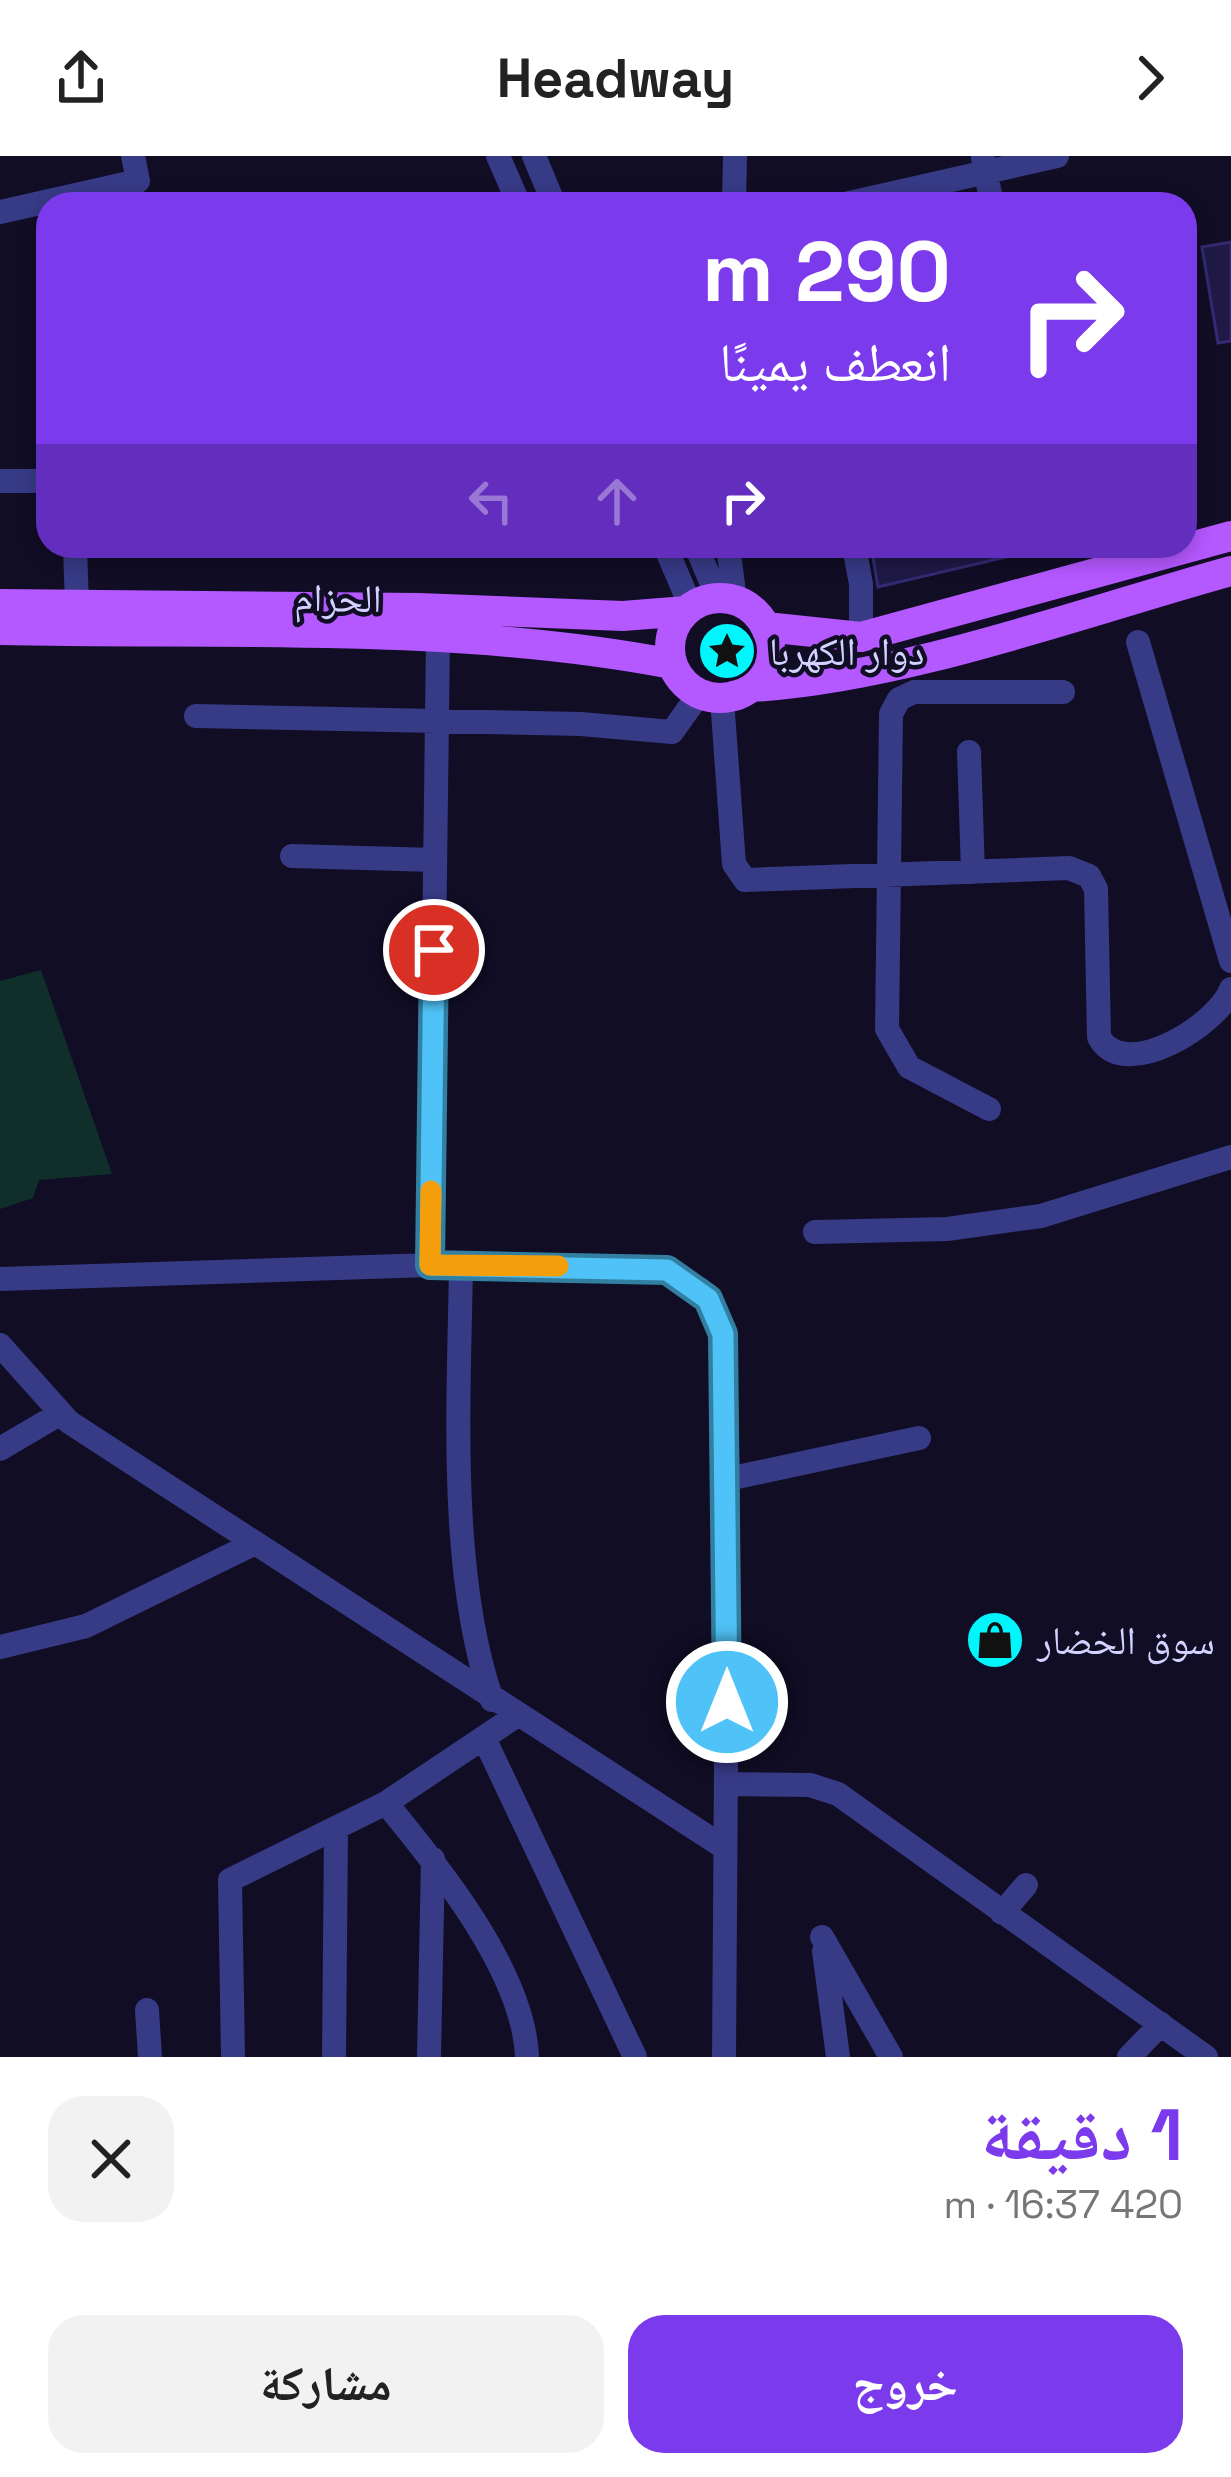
<!DOCTYPE html>
<html lang="ar">
<head>
<meta charset="utf-8">
<style>
	:root { --surface:#fff; --page:#f2f2f2; --text:#222; --muted:#767676; --accent:#7c3aed }
	body { margin:0; font-family:"Space Grotesk","Noto Naskh Arabic",sans-serif; background:var(--page); color:var(--text); direction:rtl; height:100vh; display:flex; flex-direction:column; font-size:45px; white-space:nowrap }
	* { box-sizing:border-box; margin:0 }
	p { font-size:39px; color:var(--muted) }
	.icon { flex:none; width:66px; height:66px; fill:none; stroke:currentColor; stroke-width:2; stroke-linecap:round; stroke-linejoin:round }
	.map { position:relative; height:1901px; overflow:hidden; direction:ltr }
	.sheet { display:flex; flex-direction:column; background:var(--surface); flex:1 }
	.sheet>* { flex:none }
	.top-card { position:absolute; left:36px; top:36px; width:1161px; height:366px; border-radius:36px; box-shadow:0 6px 18px #0003; direction:rtl; background:#7c3aed; color:#fff; overflow:hidden }
	.pin { position:absolute; display:grid; place-items:center; width:102px; height:102px; color:#fff; margin:-51px; border:6px solid #fff; border-radius:50%; box-shadow:0 3px 12px #0007 }
	.me { position:absolute; width:132px; margin:-66px; rotate:0deg; stroke-linejoin:round; filter:drop-shadow(0 0 9px #0008) }
	.turn { display:flex; align-items:center; gap:42px; height:252px; padding:0 48px; font-size:54px }
	.turn .icon { width:156px; height:156px; stroke-width:2.5 }
	.turn b { display:block; font-size:84px; line-height:102px }
	.lanes { display:flex; align-items:center; height:114px; padding:0 48px; background:#0003; justify-content:center; gap:60px; direction:ltr }
	.lanes .off { opacity:.35 }
	.round { display:grid; place-items:center; flex:none; width:126px; height:126px; border-radius:36px; background:var(--page) }
	.summary { display:flex; align-items:center; justify-content:space-between; height:204px; padding:0 48px }
	h1 { font-size:72px; font-weight:700; line-height:90px; color:var(--accent) }
	.button { display:flex; gap:24px; margin-top:auto; padding:24px 48px }
	.button a { flex:1; height:138px; border-radius:36px; background:var(--accent); color:#fff; font-size:48px; font-weight:700; line-height:138px; text-align:center }
	.button a+a { background:var(--page); color:var(--text) }
	header { display:flex; justify-content:space-between; align-items:center; height:156px; padding:0 48px; background:var(--surface); font-size:54px; font-weight:700 }
	.map>svg:first-child { display:block }
</style>
</head>
<body>
<header><svg class="icon" aria-label="forward" viewBox="0 0 24 24"><path d="M9 5l7 7-7 7"/></svg>Headway<svg class="icon" aria-label="share" viewBox="0 0 24 24"><path d="M12 15V3M7 8l5-5 5 5M5 13v7h14v-7"/></svg></header>
<div class="map">
<svg width="1231" height="1901" viewBox="0 0 1231 1901">
	<rect width="100%" height="100%" fill="#100d25"/>
	<path fill="#102f2b" d="M41,814L112,1018L39,1024L33,1042L0,1053V825Z"/>
	<path fill="#1f1946" stroke="#332a73" stroke-width="3" d="M1231,86V185L1218,187L1202,91Z
		M871,390H1032V395L878,431Z"/>
	<g fill="none" stroke-linecap="round" stroke-linejoin="round">
		<path stroke="#373a85" stroke-width="24" d="M498,0L519,48
			M534,0L554,48
			M983,2L992,48
			M734,48L735,0
			M845,48L1057,0
			M0,56L138,25L133,0
			M0,325H48
			M75,390L77,450
			M665,390L691,451
			M696,390L718,442
			M728,390L735,444
			M854,390L861,428V481
			M1138,486L1231,805
			M722,543L734,708L745,724L1069,712L1089,720L1096,733L1099,881C1124,928 1219,868 1231,833
			M196,560L581,568L672,576L699,538
			M969,596L973,716
			M292,700L435,704
			M989,953L909,911L887,873L891,558L899,543L914,536H1063
			M815,1076L947,1073L1041,1060L1231,1001
			M430,1109L438,483
			M461,1109C459,1244 448,1416 492,1544
			M0,1123L430,1109L654,1111L700,1133L723,1178L728,1323L724,1901
			M0,1189L69,1266L725,1692
			M0,1293L61,1257
			M728,1323L919,1282
			M0,1491L86,1470L251,1389
			M484,1582L635,1901
			M727,1628L810,1629L838,1638L1206,1901
			M386,1647C438,1710 524,1816 527,1901
			M1002,1757L1026,1729
			M822,1781L891,1901
			M824,1795L838,1901
			M147,1854L150,1901
			M233,1901L230,1724L386,1647L516,1560
			M334,1901L336,1674
			M429,1901L433,1703
			M1129,1901L1161,1868"/>
		<path stroke="#b458ff" stroke-width="30" d="M670 492a50 50 0 1 1 100 0a50 50 0 1 1-100 0Z
			M0,448L419,452L623,460L686,455
			M766,471L861,481L1231,380
			M0,474C222,479 453,466 672,508
			M753,531C904,522 1083,456 1231,415"/>
	</g>
	<g fill="none" stroke-linecap="round" stroke-linejoin="round">
		<defs>
			<path id="route" d="M434,794L430,1109L667,1114L708,1143L723,1178L727,1546"/>
		</defs>
		<use href="#route" stroke="#337fa1" stroke-width="30"/>
		<use href="#route" stroke="#4fc3f7" stroke-width="21"/>
		<path stroke="#f59e0b" stroke-width="21" d="M431,1035L430,1109L558,1110"/>
	</g>
	<defs>
		<symbol id="sight-disc" viewBox="-11 -11 22 22"><circle r="9.5" fill="#00f6fc" stroke="#100d25"/><path d="M0-6L1.8-2.2L6-1.7L2.9 1.2L3.7 5.4L0 3.3L-3.7 5.4L-2.9 1.2L-6-1.7L-1.8-2.2Z" fill="#111"/></symbol>
		<symbol id="shop-disc" viewBox="-11 -11 22 22"><circle r="9.5" fill="#00f6fc" stroke="#100d25"/><path d="M-5-2.5h2.3a2.7 3.5 0 0 1 5.4 0H5L5.5 6h-11ZM-1.5-2.5h3a1.5 2.3 0 0 0-3 0Z" fill="#111"/></symbol>
	</defs>
	<g fill-rule="evenodd">
		<use href="#sight-disc" x="694" y="462" width="66" height="66"/>
		<use href="#shop-disc" x="962" y="1451" width="66" height="66"/>
	</g>
	<g text-anchor="middle" dominant-baseline="central" stroke-width="9" stroke-linejoin="round" paint-order="stroke">
		<g font-size="39" fill="#d3d1ff" stroke="#100d25">
			<text transform="translate(338 442) rotate(1)">الحزام</text>
		</g>
		<g font-size="39" fill="#d3d1ff" stroke="#100d25" text-anchor="start">
			<text x="769" y="495">دوار الكهربا</text>
			<text x="1037" y="1484">سوق الخضار</text>
		</g>
	</g>
</svg>
<div class="pin" style="left:434px;top:794px;background:#d93025"><svg class="icon" aria-label="arrive" viewBox="0 0 24 24"><path d="M6 21V4h12l-3 4 3 4H6"/></svg></div>
<svg class="me" style="left:727px;top:1546px" viewBox="-20 -20 40 40"><circle r="17" fill="#4fc3f7" stroke="#fff" stroke-width="3"/><path d="M0-11L8 9 0 5-8 9z" fill="#fff"/></svg>
<div class="top-card">
<div class="turn"><svg class="icon" aria-label="right" viewBox="0 0 24 24"><path d="M7 20v-9h11M14 6l5 5-5 5"/></svg><div><b>290 m</b>انعطف يمينًا</div></div>
<div class="lanes"><svg class="icon off" aria-label="left" viewBox="0 0 24 24"><path d="M17 20v-9H6M10 6l-5 5 5 5"/></svg><svg class="icon off" aria-label="ahead" viewBox="0 0 24 24"><path d="M12 20V5M6 11l6-6 6 6"/></svg><svg class="icon" aria-label="right" viewBox="0 0 24 24"><path d="M7 20v-9h11M14 6l5 5-5 5"/></svg></div>
</div>
</div>
<section class="sheet">
<div class="summary"><div><h1>1 دقيقة</h1><p>420 m · 16:37</p></div><a class="round"><svg class="icon" aria-label="close" viewBox="0 0 24 24"><path d="M6 6l12 12M18 6L6 18"/></svg></a></div>
<div class="button"><a>خروج</a><a>مشاركة</a></div>
</section>
</body>
</html>
